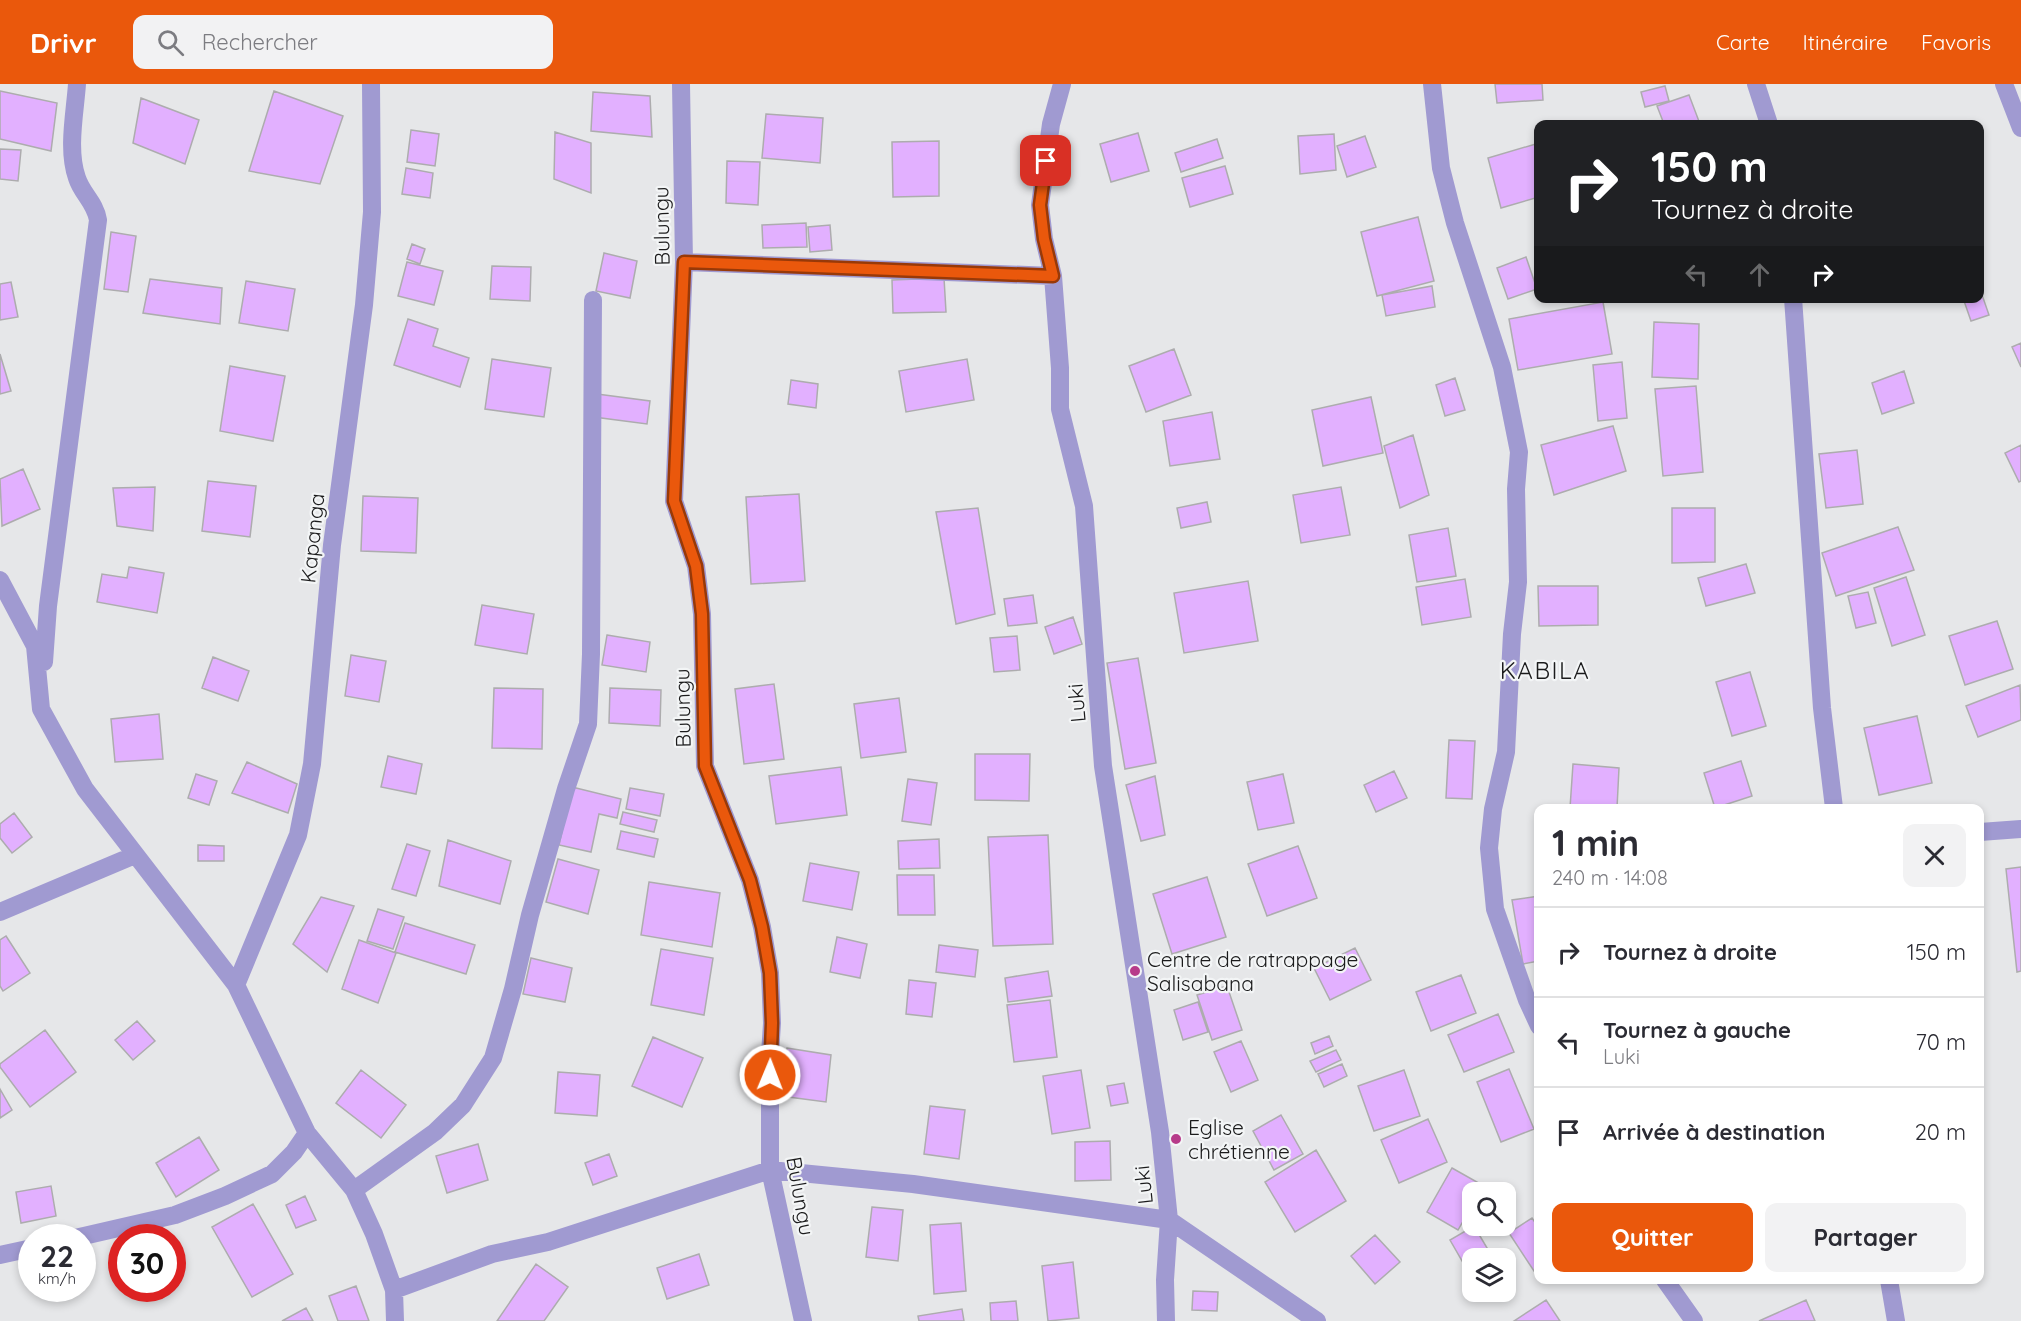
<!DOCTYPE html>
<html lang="fr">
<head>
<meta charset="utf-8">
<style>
	:root { --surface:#fff; --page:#f2f2f3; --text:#2b2b33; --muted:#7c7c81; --line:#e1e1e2; --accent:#ea580c }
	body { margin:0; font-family:Quicksand,sans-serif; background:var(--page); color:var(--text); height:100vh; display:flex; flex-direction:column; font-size:22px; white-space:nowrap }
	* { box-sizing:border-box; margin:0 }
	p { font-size:20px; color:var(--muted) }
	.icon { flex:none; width:33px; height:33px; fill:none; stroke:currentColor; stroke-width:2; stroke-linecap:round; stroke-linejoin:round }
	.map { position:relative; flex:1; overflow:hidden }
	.panel { position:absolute; left:1534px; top:720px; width:450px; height:480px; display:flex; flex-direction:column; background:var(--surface); border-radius:12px; box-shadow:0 3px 9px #0003 }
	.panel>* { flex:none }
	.hud { position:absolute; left:1534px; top:36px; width:450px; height:183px; border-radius:12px; box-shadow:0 3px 9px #0003; background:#202124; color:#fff; overflow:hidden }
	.controls { position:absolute; left:1462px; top:1098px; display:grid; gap:12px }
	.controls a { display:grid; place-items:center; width:54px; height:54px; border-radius:12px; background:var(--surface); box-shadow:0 3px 9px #0003; font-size:30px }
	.speed { position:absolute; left:18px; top:1140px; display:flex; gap:12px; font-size:30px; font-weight:700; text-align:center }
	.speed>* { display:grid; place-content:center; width:78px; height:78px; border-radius:50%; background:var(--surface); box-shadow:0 3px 9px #0003; line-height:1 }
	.speed small { font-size:15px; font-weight:400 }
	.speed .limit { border:9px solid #d22; background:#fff; color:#111 }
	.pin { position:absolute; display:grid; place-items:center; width:51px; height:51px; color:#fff; margin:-26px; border-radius:12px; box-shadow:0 3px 9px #0006 }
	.me { position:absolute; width:66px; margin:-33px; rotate:1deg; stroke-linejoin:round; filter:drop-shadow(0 0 4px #0008) }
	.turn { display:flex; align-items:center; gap:21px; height:126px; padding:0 18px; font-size:27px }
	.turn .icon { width:78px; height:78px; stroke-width:2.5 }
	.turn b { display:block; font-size:42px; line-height:51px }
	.lanes { display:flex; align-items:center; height:57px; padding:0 18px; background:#0003; justify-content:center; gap:30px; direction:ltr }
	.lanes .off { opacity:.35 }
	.round { display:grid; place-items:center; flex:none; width:63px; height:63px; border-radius:12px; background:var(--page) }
	.summary { display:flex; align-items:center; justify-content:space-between; height:102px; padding:0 18px }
	h1 { font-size:36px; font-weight:700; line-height:45px }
	.action { display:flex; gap:12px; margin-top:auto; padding:12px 18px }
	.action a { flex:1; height:69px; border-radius:12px; background:var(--accent); color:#fff; font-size:24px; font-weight:700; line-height:69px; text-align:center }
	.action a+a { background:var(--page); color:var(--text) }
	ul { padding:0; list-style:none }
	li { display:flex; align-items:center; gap:18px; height:90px; padding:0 18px; border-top:2px solid var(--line) }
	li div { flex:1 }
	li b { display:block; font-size:22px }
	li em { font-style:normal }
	header { display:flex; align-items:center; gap:36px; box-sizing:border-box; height:84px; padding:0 30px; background:var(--accent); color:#fff }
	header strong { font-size:28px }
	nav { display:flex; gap:33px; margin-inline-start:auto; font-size:21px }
	.search { width:420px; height:54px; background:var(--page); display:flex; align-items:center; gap:15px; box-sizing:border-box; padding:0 21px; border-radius:12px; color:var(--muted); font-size:22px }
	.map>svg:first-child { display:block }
</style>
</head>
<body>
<header>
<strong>Drivr</strong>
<div class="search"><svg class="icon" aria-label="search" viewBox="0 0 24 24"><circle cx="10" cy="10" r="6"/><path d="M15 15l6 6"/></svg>Rechercher</div>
<nav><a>Carte</a><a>Itinéraire</a><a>Favoris</a></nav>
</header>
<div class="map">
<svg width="2021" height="1237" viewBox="0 0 2021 1237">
	<rect width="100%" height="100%" fill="#e6e7e9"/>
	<path fill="#e2b0ff" stroke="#adacae" stroke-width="1.5" d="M1495,0H1542L1543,16L1497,19Z
		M1665,2L1669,17L1645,23L1641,8Z
		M0,7L57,19L51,67L0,55Z
		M274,7L343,32L320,100L249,87Z
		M593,8L650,12L652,53L591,47Z
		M1689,11L1700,40H1664L1657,22Z
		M141,14L199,36L185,80L133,59Z
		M766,30L823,34L820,79L762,74Z
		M411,46L439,50L435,82L407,78Z
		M555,48L591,59V109L554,95Z
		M1138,49L1149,87L1111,98L1100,60Z
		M1334,50L1336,86L1300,90L1298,52Z
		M1365,52L1376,83L1347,93L1337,62Z
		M1217,55L1223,74L1181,88L1175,69Z
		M939,57V112L893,113L892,58Z
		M1539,59V113L1501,124L1488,74Z
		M0,65L21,66L18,97L0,95Z
		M727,77L760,78L758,121L726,119Z
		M1225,82L1233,110L1190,123L1182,94Z
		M406,84L433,89L430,114L402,110Z
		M1418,133L1434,197L1377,212L1361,148Z
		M806,139L807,163L763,164L762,141Z
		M830,141L832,166L810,168L808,143Z
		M111,148L136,152L128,208L104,205Z
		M412,160L425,165L420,180L407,175Z
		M604,169L637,177L630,214L596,207Z
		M1526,173L1537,205L1508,215L1497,184Z
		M407,178L443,187L434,221L398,212Z
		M492,182L531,183L530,217L490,215Z
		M944,194L946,228L893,229L892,196Z
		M150,195L222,204L220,240L143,229Z
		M246,197L295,205L288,247L239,239Z
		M11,198L18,233L0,236V200Z
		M1432,202L1435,223L1386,232L1382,211Z
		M1980,205L1989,231L1971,237L1963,214H1980Z
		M1603,218L1612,270L1518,286L1509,235Z
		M408,235L438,245L433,262L469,274L460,303L394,281Z
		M1654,238L1699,240L1698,295L1652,293Z
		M2021,259V283L2012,263Z
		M1174,265L1191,311L1146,328L1129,282Z
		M0,270L11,307L0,310Z
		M492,275L551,284L544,333L485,325Z
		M967,275L974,316L906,328L899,287Z
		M1622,278L1627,334L1598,337L1593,281Z
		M230,282L285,292L273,357L220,347Z
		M1904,287L1914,319L1882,330L1872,299Z
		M1455,294L1465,326L1445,332L1436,301Z
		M791,296L818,300L816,324L788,320Z
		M1696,302L1703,388L1663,392L1655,305Z
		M597,310L650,317L647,340L594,333Z
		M1371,313L1383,369L1323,382L1312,326Z
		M1212,328L1220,375L1170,382L1163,337Z
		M1613,342L1626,387L1554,411L1541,361Z
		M1413,351L1429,411L1400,424L1384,362Z
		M2021,361V397L2019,398L2005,369Z
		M1857,366L1863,420L1826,424L1819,370Z
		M23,385L40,425L2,442L0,395Z
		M208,397L256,402L250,453L202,447Z
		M155,403L153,447L117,442L113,404Z
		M1341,403L1350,451L1301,459L1293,411Z
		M799,410L805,497L751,500L746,413Z
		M363,412L418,414L416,469L361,467Z
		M1207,418L1211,438L1181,444L1177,424Z
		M978,424L995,530L956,540L936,428Z
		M1672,424H1715V478L1672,479Z
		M1898,443L1914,486L1836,512L1822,469Z
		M1448,444L1456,492L1417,498L1409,451Z
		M1746,480L1755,509L1706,522L1698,494Z
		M129,483L164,489L157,529L97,518L102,490L127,494Z
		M1906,493L1925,551L1892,562L1874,504Z
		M1465,495L1471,533L1422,541L1416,503Z
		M1248,497L1258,557L1184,569L1174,509Z
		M1538,502H1598V541L1539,542Z
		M1868,508L1876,539L1856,544L1848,512Z
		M1033,511L1037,539L1008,542L1004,515Z
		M482,521L534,530L527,570L475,561Z
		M1073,533L1082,560L1054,570L1045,543Z
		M1997,537L2013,585L1965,601L1949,552Z
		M607,551L650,558L646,588L602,581Z
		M1017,552L1020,586L994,588L990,554Z
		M351,571L386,577L379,618L345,612Z
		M213,573L249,587L238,617L202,604Z
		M1138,574L1156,679L1125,685L1107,579Z
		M1750,588L1766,642L1732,652L1716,598Z
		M774,600L784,675L744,680L735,605Z
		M2020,601L2021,636L1978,653L1966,622Z
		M494,604L543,605L542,665L492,664Z
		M610,604L661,606L660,642L609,639Z
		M899,614L906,668L861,674L854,620Z
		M159,630L163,675L115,678L111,635Z
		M1917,632L1932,699L1879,711L1864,644Z
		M1449,656L1475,657L1472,715L1446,714Z
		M975,670H1030L1029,717L975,716Z
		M388,672L422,680L416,710L381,703Z
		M1741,677L1752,712L1715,724L1704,689Z
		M247,678L297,700L288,729L232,709Z
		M1573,680L1619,684L1617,724H1570Z
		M841,683L847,731L776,740L769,692Z
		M1394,687L1407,714L1376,728L1364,701Z
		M196,690L217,697L209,721L188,714Z
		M1283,690L1294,739L1258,746L1247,698Z
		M1155,692L1165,751L1141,757L1126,701Z
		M908,695L937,699L931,741L902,737Z
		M572,703L621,715L617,734L599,730L591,768L559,761Z
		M630,704L664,710L660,732L626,725Z
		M623,728L657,736L654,748L620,740Z
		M14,729L32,753L12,769L0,754V740Z
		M621,747L658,755L654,773L617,765Z
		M1048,751L1053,860L993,862L988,753Z
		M939,755L940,784L899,785L898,757Z
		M448,756L511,777L500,820L439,802Z
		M407,760L430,767L416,812L392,805Z
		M198,761L224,762V777H198Z
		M1298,762L1317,814L1267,832L1248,780Z
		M558,775L599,786L588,830L546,818Z
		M810,779L859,788L852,826L803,817Z
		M2021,783V887L2017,888L2006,785Z
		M897,791H934L935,831H898Z
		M1207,793L1226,853L1172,870L1153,810Z
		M649,798L720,809L712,863L641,851Z
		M1539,812V877L1523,880L1512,816Z
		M321,813L354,822L327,888L293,860Z
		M378,825L404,833L393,865L367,857Z
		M405,839L475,861L466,890L395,868Z
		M6,852L30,889L3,907L0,902V856Z
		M837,853L867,860L860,894L830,888Z
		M359,856L396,869L378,919L342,905Z
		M939,861L978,866L975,893L936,888Z
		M1355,864L1371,896L1330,916L1314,884Z
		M661,865L713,874L704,931L651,921Z
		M531,874L572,884L565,918L523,910Z
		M1048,887L1052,912L1008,918L1005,894Z
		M1461,891L1476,929L1431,947L1416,908Z
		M909,896L936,899L932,933L906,930Z
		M1227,902L1242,946L1212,956L1197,911Z
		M1050,916L1057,973L1014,978L1007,921Z
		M1198,918L1208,948L1183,956L1174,926Z
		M1498,930L1514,968L1464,988L1448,951Z
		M137,937L155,957L133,976L115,956Z
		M45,946L76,988L30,1023L0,983V980Z
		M1329,952L1333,962L1315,970L1311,959Z
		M653,953L703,974L682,1023L632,1002Z
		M1241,957L1258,996L1231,1008L1214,968Z
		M787,964L831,971L826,1018L781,1012Z
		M1336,966L1341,976L1316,988L1310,977Z
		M1342,980L1347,992L1324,1003L1318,990Z
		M1509,985L1534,1045L1501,1058L1477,998Z
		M361,986L406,1021L381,1054L336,1019Z
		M1081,986L1090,1044L1052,1050L1043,992Z
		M1404,986L1420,1032L1374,1047L1358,1002Z
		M558,988L600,991L597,1032L555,1029Z
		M1124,999L1128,1019L1111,1022L1107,1002Z
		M0,1005L12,1026L0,1034Z
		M930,1022L965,1026L959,1075L924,1070Z
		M1281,1031L1303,1070L1274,1086L1253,1047Z
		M1428,1035L1447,1078L1399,1099L1381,1056Z
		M199,1053L219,1086L176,1113L156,1079Z
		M1110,1057L1111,1096L1075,1097V1058Z
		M478,1060L488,1096L447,1109L436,1072Z
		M1316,1066L1346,1117L1295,1148L1265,1098Z
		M609,1070L617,1092L593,1101L585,1079Z
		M1452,1084L1484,1102L1480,1108H1473V1120L1458,1146L1427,1128Z
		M51,1102L56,1132L21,1139L16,1108Z
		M305,1112L316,1136L296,1144L286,1121Z
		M253,1120L293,1190L252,1213L212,1143Z
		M872,1123L903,1126L898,1177L866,1173Z
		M1532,1134L1539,1144V1184L1534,1187L1509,1149Z
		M961,1139L966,1207L934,1210L930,1141Z
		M1474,1142L1493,1174H1473V1196L1450,1156Z
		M1375,1151L1400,1178L1375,1200L1351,1172Z
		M699,1170L709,1201L667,1215L657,1184Z
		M1073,1178L1079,1234L1048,1237L1042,1182Z
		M536,1180L568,1203L544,1237H497Z
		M356,1202L369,1237H338L329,1212Z
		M1193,1207L1218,1208L1217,1227L1192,1226Z
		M1546,1216L1560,1237H1514Z
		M1806,1216L1815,1237H1759Z
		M1016,1217L1018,1237H991L990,1219Z
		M306,1224L313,1237H282Z
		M962,1225L964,1237H919L918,1232Z"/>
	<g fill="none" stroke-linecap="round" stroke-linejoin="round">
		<path stroke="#a09ad1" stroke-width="18" d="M681,0L684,178L674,417L696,482L702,530L705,682L750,796L762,843L770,889L772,939L770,971V1086L803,1237
			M1062,0L1051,40L1040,121L1044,155L1053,192L1060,284V325L1084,422L1103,682L1160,1048L1169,1136L1165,1196L1166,1237
			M1432,0L1441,84L1455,139L1502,283L1519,368L1516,405L1518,498L1512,550L1506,668L1493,725L1489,764L1495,825L1527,916L1539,942
			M1756,0L1769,40
			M2004,0L2021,44
			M684,178L1053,192
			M1793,214L1822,624L1834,724
			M0,496L35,562L41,625L85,705L236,901L307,1049L354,1106L374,1150L394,1206L395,1237
			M44,578L48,522L98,136C95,118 82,110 77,94C67,66 75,29 77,0
			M1980,748L2021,745
			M0,828L135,771
			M236,901L298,751L312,680L332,461L364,221L372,128L371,0
			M354,1106L435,1048L463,1021L493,974L513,905L530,831L566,705L588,640L591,570L593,216
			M75,1154L175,1131L225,1112L272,1090L294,1068L307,1049
			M0,1171L32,1164
			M1665,1196L1694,1237
			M1889,1196L1896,1237
			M394,1206L492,1170L548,1158L770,1086L913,1100L1169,1136L1317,1237"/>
	</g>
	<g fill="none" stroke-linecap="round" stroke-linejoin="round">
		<defs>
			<path id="route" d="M770,991L772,939L770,889L762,843L750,796L705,682L702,530L696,482L674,417L684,178L1053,192L1044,155L1040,121L1046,77"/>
		</defs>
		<use href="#route" stroke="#983908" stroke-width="15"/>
		<use href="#route" stroke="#ea580c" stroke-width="10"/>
	</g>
	<g fill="#b73b8a" stroke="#f3f5f6" stroke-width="2">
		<circle cx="1135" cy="887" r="6"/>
		<circle cx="1176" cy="1055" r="6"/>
	</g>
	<g text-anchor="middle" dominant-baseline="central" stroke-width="4.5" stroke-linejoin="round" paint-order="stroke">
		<g font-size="21" fill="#1b1b1c" stroke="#f3f5f6">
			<text transform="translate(661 142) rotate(-91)">Bulungu</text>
			<text transform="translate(312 454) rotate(-84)">Kapanga</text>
			<text transform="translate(1076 619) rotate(-95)">Luki</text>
			<text transform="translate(682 624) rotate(-91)">Bulungu</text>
			<text transform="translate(1143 1101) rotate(-96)">Luki</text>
			<text transform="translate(801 1112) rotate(80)">Bulungu</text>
		</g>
		<g font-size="21" fill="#1b1b1c" stroke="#f3f5f6" text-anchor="start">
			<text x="1147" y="875">Centre de ratrappage<tspan x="1147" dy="24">Salisabana</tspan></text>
			<text x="1188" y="1043">Eglise<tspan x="1188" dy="24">chrétienne</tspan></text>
		</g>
		<g font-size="24" letter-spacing="1.5" fill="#1b1b1c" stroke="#f3f5f6">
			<text x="1545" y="586">KABILA</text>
		</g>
	</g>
</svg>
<div class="controls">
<a><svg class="icon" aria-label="search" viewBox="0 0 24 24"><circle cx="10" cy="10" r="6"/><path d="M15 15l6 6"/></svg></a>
<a><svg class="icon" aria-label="layers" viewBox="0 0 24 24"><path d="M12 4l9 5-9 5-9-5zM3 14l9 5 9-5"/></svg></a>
</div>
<div class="speed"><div>22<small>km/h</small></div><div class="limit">30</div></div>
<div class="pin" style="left:1046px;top:77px;background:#d93025"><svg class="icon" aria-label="arrive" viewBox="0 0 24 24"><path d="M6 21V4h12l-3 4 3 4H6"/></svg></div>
<svg class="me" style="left:770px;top:991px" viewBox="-20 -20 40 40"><circle r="17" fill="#ea580c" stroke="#fff" stroke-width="3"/><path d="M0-11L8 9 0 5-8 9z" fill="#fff"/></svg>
<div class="hud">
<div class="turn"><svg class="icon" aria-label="right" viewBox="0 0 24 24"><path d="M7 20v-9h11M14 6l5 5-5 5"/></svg><div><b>150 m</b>Tournez à droite</div></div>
<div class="lanes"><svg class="icon off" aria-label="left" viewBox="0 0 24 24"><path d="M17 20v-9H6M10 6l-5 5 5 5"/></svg><svg class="icon off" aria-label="ahead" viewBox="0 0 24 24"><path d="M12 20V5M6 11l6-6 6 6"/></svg><svg class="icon" aria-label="right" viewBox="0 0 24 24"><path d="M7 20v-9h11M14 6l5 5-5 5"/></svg></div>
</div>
<section class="panel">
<div class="summary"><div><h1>1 min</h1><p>240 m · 14:08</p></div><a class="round"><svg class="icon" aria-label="close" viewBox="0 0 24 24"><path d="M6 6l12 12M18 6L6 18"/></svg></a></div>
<ul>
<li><svg class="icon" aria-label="right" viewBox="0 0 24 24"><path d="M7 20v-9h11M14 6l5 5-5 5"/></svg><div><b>Tournez à droite</b></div><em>150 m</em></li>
<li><svg class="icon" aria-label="left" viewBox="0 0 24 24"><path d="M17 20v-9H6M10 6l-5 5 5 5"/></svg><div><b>Tournez à gauche</b><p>Luki</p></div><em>70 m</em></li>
<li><svg class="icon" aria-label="arrive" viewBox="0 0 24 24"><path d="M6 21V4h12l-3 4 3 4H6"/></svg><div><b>Arrivée à destination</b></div><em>20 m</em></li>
</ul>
<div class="action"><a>Quitter</a><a>Partager</a></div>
</section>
</div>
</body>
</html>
